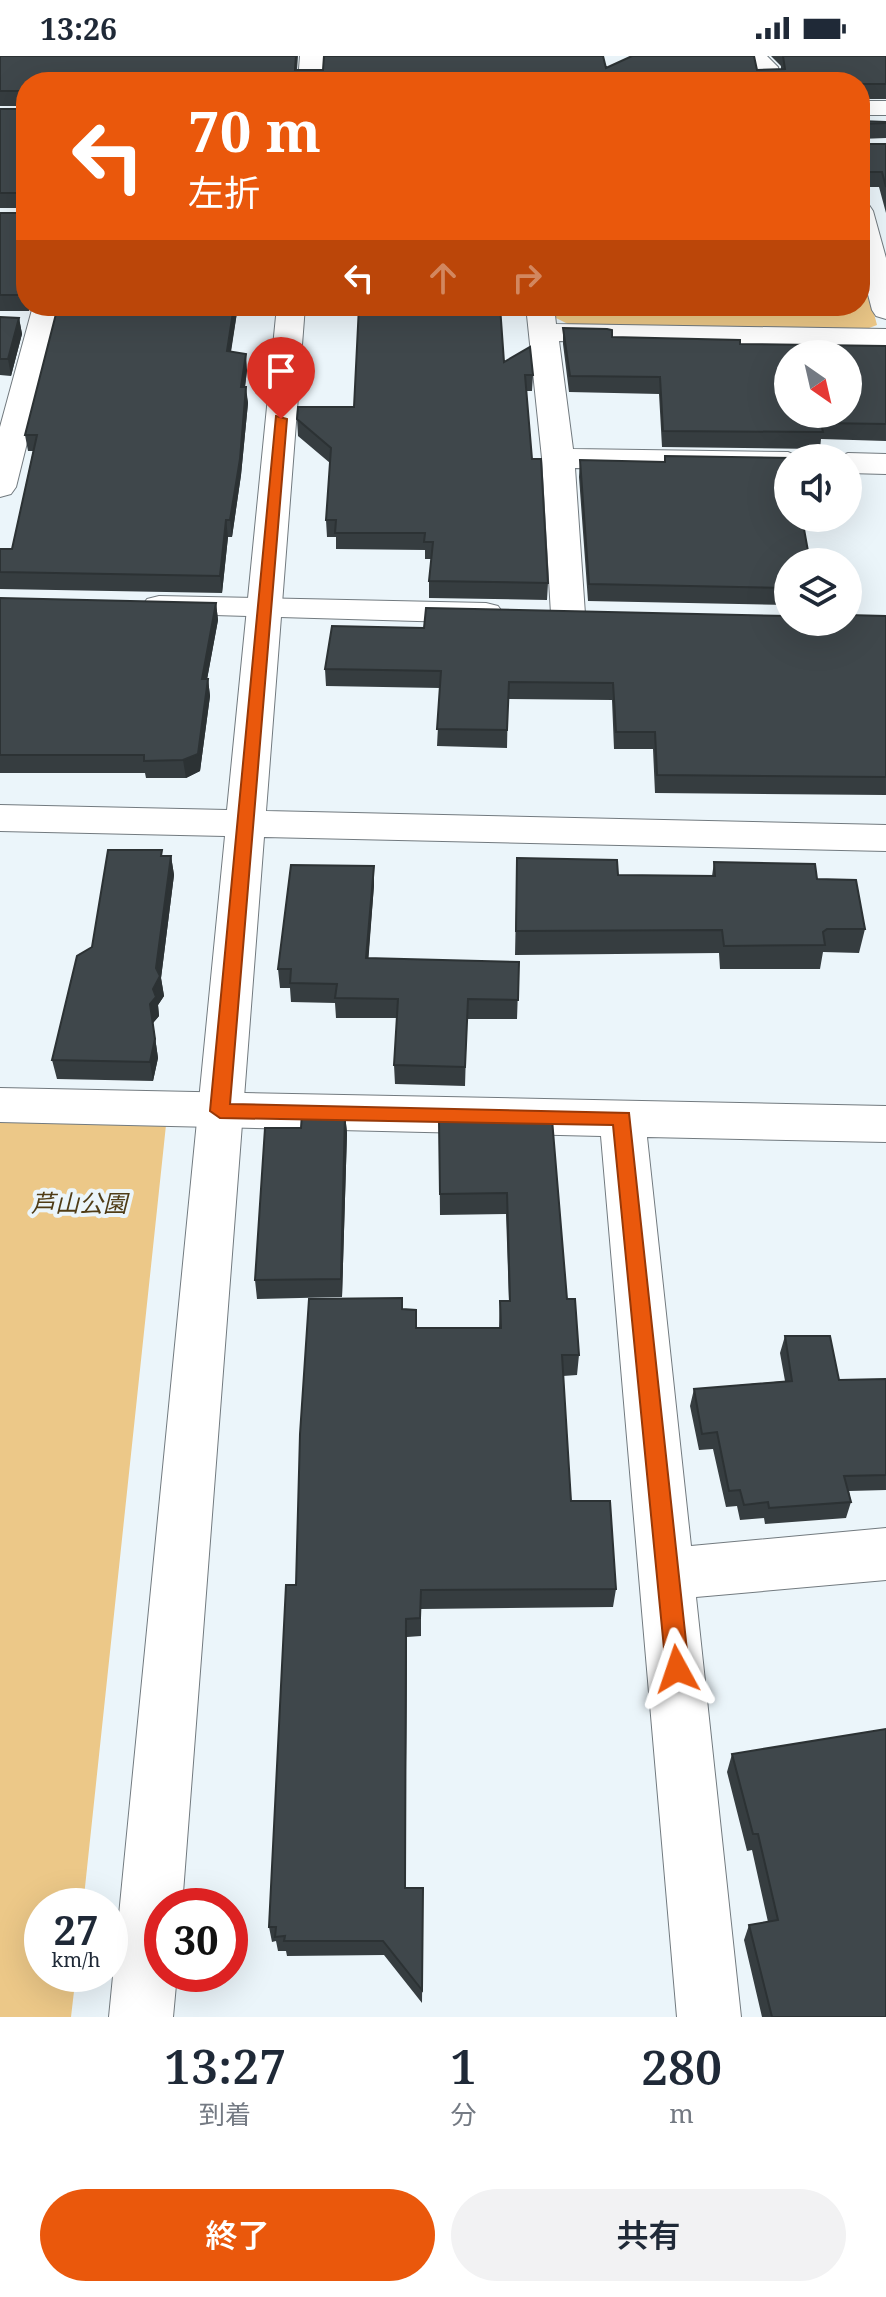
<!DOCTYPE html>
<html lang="ja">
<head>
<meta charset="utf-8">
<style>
	:root { --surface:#fff; --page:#f2f2f3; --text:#1f2937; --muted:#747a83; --accent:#ea580c }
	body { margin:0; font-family:"Noto Serif","Noto Sans JP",serif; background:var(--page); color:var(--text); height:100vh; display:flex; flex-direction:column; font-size:30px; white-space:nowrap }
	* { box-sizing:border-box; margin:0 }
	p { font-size:26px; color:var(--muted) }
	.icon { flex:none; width:44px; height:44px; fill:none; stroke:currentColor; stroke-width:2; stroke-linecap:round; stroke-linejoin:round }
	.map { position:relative; height:1961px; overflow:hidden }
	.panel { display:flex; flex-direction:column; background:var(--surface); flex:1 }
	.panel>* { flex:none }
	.banner { position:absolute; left:16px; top:16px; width:854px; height:244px; border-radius:32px; box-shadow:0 8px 32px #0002; background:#ea580c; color:#fff; overflow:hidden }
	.needle { width:52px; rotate:146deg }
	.controls { position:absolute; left:774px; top:284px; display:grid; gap:16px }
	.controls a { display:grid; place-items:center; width:88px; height:88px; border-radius:50%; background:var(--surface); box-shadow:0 8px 32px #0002; font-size:40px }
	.speed { position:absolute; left:24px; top:1832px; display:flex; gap:16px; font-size:40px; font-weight:700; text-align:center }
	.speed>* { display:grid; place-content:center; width:104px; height:104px; border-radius:50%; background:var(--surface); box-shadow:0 8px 32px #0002; line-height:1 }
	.speed small { font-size:20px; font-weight:400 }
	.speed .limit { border:12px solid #d22; background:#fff; color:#111 }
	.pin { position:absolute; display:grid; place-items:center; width:68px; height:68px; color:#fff; margin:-82px -34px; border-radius:50% 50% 50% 0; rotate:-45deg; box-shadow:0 0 8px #0007 }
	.pin .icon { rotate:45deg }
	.me { position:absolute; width:88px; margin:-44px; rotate:355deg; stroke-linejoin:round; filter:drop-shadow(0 0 6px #0008) }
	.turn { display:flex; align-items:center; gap:28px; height:168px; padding:0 40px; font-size:36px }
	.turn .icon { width:104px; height:104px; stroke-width:2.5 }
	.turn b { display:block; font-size:56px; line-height:68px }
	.lanes { display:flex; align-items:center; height:76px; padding:0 40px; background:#0003; justify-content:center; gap:40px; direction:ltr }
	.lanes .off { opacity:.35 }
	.eta { display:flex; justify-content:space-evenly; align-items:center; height:136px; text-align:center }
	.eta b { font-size:48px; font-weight:600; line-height:56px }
	.action { display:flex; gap:16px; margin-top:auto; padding:16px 40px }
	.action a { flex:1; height:92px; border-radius:48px; background:var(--accent); color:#fff; font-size:32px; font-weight:600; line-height:92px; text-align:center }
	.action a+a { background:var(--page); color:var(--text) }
	.status { display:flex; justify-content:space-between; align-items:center; height:56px; padding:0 40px; background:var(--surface); direction:ltr }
	.status svg { height:22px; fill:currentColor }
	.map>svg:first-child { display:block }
</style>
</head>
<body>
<div class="status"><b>13:26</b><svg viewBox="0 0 49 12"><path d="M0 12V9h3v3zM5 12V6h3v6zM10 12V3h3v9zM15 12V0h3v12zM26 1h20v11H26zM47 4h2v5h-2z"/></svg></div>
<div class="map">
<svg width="886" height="1961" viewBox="0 0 886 1961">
	<rect width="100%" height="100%" fill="#ebf5fa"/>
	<path fill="#ecc888" d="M860,204L877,269L864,274L568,268L554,261L553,250H860Z
		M0,1064L166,1069L83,1850H42V1918H76L71,1961H0Z"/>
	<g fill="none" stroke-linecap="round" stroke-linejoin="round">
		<defs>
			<path id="street" d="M741,0H767L778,11L781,26H757L755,13Z
				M860,45H886V59H860Z
				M860,147L869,149L873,155L886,202V263L876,260L872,254L860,207Z
				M33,250H61L16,431L11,438L0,441V371Z
				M526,250H554L556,268L886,273V291L559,285L573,393L788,396L801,402H788V416L575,412L585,558L580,565L568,568L556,565L551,558L542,402Z
				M848,397L886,398V418L848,417V402H836Z
				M159,540L486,547L498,550L503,557L498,564L486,567L147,557L142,550L147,543Z
				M0,1032L886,1050V1086L647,1081L691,1490L886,1472V1524L696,1541L741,1961H677L601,1080L0,1066Z"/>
			<path id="secondary" d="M300,0H324L322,26H298Z
				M277,250H305L266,755L886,769V795L264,781L182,1850H162V1918H177L173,1961H109L225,780L0,775V749L227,754Z"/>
		</defs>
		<use href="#street" stroke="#727a7f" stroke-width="2"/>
		<use href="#secondary" stroke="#727a7f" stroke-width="2"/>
		<use href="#street" fill="#fff" fill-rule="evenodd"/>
		<use href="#secondary" fill="#fff" fill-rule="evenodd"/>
	</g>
	<path fill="#363d40" d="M0,0H298L297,14L606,12L757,14H781V10L771,0H886V43H860V65L886,66V82L860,83V88H886V157L879,131H860V26H26V250H31L29,255H0V157H26V152H0V53H26V50H0Z
		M58,250H238L231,296L247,314L245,331L248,347L241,419L232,481H228L222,537L0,533V493H12L33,395H28L25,379Z
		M342,250H500L504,306L533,319L532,335H526L532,403L548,527L547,544L429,542V525L431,503H425V494L336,493V481H327L326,464L330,407L298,380L297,363L354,351L359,254H342Z
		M0,261L19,262L22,278L11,320L0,319Z
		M563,272L612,281L740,288L886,290V385L821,383L820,393L662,391L659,338L569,336L563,288Z
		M665,400L788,506V549L588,545L579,421L580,404L664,406Z
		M0,542L216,547L218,564L207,623H208L210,640L200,715L186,722H146L145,717H0Z
		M788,560H886V739L655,737L653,693H614L612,644L508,643L507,692L437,690L440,632L326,630L325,613L424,572Z
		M162,794V800H171L174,819L161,922L164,940L158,949L159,960L153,967L158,1002L153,1025L57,1023L52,1004L92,891Z
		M517,802L618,819L712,820L714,806L817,823L865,873L859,897L823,896L820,913H720L719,897L515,899Z
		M374,810V829L368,903L519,906L517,963H467L465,1030L395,1028L394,1009L397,962H336L335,947L291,946L290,932H280L278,913Z
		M345,1058L347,1077L342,1241L257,1243L255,1224L301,1072Z
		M552,1063L567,1243L579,1299L577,1319L563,1320L571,1445L616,1533L613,1551L421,1553V1580L407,1581L405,1832L423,1847L422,1947L384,1899L287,1900L286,1895H278L276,1885L272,1886L269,1871L296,1529L402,1253L416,1272H499L500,1245H509L506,1158L440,1159L439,1065Z
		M785,1280L839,1324L886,1323V1434L849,1435L851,1446L846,1462L765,1468L764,1462L740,1464L737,1450L726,1451L713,1393L699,1394L690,1350L694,1333L785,1325L780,1297Z
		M732,1698L886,1961H762L744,1884L749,1869L768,1866L752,1794L747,1795L727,1716Z"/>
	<path fill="#2c3234" d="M234,250H238L228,312L227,295Z
		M19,262L22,278L11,320L8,303Z
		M246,298L247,314L243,347L241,331Z
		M246,331L248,347L241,419L232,481L230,464Z
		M226,464L228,481L222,537L220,520Z
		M216,547L218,564L204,640L202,623Z
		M208,623L210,640L200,715L186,722L183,704Z
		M171,800L174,819L161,922L164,940L158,949L159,960L153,967L158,1002L153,1025L150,1006V948L156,912Z
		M374,810V829L367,922L366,902Z
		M345,1058L347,1077L342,1241L341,1223Z
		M406,1563L407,1581L405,1847V1832Z"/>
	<path fill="#3f474b" stroke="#2c3234" stroke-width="2" fill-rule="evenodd" d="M0,0H296L295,14H323L324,0H603L606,12L632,0H754L757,14L785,13L783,0H886V28H860V65L886,66V67L860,68V88H886V131L882,116H860V26H26V239H0V157H26V137H0V53H26V35H0Z
		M58,250H234L227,295L246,298L241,331H246L240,403L230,464H226L220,520L0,516V493H12L37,379H25Z
		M359,250H500L504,306L530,291L533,319H525L532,403H541L548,527L429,525L433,486H424L425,477H335L336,464H326L331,392L297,363L298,351H354Z
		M0,261L19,262L8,303H0Z
		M563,272L607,273L612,274V281L740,284V288L886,290V368L821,367L823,376L663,375L660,321L570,320ZM788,298H848V358H788Z
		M665,400L792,402H788V462H802L810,506H788V532L589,528L580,404L665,406Z
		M0,542L216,547L202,623H208L198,698L183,704L144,705V699H0Z
		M426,552L788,560V566H848V559L886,560V721L657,719L655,676H616L613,627L509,626L507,674L437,673L441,615L325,613L332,570L424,572Z
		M108,794H162L161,800H171L156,912L160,920L153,933L156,941L150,948L155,983L150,1006L52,1004L77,900L92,891Z
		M517,802L617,804L618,819L715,820L714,806L815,808L817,823L856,824L865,873H827L823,876L825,889L724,890L722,874L516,875Z
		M291,809L374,810L366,902L519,906L518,944L468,943L465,1011L394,1009L398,943L335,942L337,928L290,927L291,913H278Z
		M302,1057L345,1058L341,1223L255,1224L265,1072H301Z
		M552,1063L567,1243H575L579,1299H562L571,1445H610L616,1533L421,1534L420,1562L406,1563L405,1832H423L422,1934L383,1885H284L285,1880L275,1881L276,1871H269L286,1529H296L300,1378L309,1243L402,1242V1253L416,1254V1272H501L500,1245H510L507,1137L440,1138L439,1065Z
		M785,1280H830L839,1324L886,1323V1419L844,1420L851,1446L769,1452L768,1446L744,1449L740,1434L729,1435L717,1376L702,1378L694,1333L792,1325Z
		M886,1673V1961H772L749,1869L778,1864L758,1778H753L732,1698Z"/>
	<path fill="#ea580c" stroke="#983908" stroke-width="2" d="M276,360L287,363L230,1048L629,1057L689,1613L686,1621L677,1625L669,1621L666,1613L613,1069L220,1062L210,1055Z"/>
	<g text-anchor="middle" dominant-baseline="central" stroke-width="8" stroke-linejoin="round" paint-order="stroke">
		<g font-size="24" font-style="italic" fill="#4f3c16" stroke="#ebf5fa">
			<text x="79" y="1146">芦山公園</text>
		</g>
	</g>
</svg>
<div class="controls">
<a><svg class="needle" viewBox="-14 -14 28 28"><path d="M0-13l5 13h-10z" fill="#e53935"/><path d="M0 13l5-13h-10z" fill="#747a83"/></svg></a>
<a><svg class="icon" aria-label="sound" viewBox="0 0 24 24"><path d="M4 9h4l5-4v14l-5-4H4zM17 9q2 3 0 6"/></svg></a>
<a><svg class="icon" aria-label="layers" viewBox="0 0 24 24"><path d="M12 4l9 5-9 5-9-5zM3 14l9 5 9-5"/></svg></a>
</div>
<div class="speed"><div>27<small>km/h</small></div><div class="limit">30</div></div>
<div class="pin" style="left:281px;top:363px;background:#d93025"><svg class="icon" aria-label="arrive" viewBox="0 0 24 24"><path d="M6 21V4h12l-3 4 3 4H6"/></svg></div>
<svg class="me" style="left:677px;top:1613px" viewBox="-20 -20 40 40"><path d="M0-17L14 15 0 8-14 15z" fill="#ea580c" stroke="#fff" stroke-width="4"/></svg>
<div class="banner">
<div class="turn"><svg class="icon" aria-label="left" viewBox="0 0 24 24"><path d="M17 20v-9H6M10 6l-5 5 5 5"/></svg><div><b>70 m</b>左折</div></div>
<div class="lanes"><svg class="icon" aria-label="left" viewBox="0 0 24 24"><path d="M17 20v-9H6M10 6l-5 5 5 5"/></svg><svg class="icon off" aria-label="ahead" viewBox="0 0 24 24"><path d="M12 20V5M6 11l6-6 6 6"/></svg><svg class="icon off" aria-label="right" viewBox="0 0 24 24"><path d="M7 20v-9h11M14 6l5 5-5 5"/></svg></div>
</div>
</div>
<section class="panel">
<div class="eta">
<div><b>13:27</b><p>到着</p></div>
<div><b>1</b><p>分</p></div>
<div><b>280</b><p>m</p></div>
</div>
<div class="action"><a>終了</a><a>共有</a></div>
</section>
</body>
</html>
